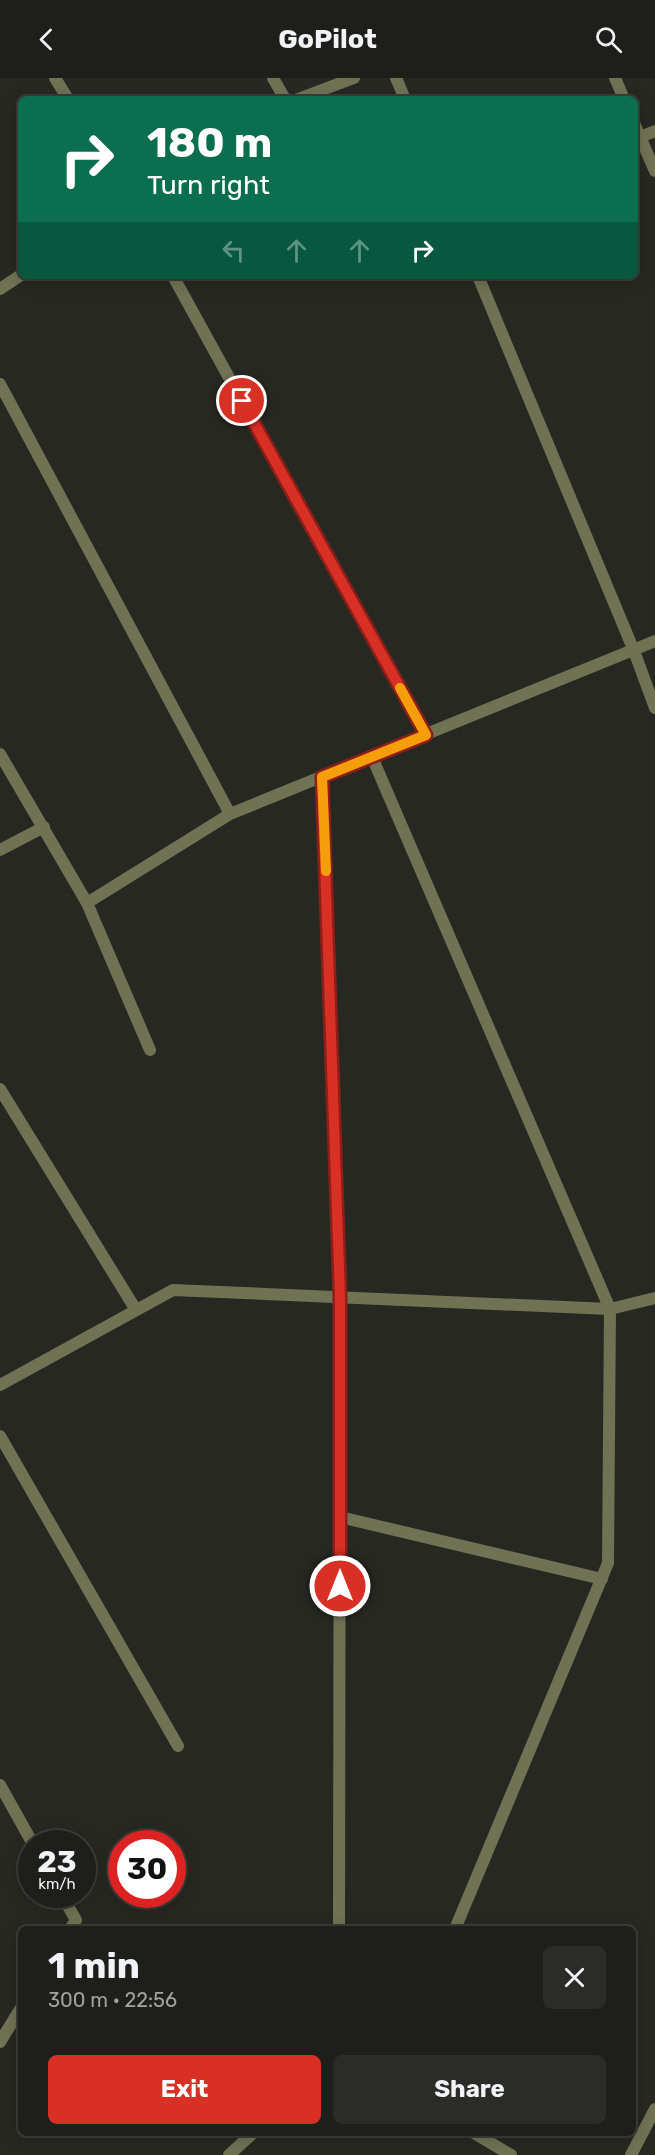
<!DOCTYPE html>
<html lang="en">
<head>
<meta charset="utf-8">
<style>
	:root { --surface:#1e1e1a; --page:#2b2b27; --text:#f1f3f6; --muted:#a1a2a2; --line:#3c3c39; --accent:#d93025 }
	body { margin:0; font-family:Rubik,sans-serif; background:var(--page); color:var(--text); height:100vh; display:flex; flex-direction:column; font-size:22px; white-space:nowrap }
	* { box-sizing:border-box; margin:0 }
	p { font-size:20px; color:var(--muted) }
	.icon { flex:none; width:33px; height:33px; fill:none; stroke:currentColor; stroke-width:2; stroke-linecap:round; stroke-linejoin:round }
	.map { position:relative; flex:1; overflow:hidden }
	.panel { position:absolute; left:18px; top:1848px; width:618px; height:210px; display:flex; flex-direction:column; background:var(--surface); border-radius:9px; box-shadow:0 3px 15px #0003,0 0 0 2px var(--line) }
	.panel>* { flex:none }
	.guide { position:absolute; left:18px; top:18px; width:620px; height:183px; border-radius:9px; box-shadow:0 3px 15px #0003,0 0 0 2px var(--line); background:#0b6e4f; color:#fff; overflow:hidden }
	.speed { position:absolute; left:18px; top:1752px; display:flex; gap:12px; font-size:30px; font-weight:700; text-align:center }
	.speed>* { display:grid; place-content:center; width:78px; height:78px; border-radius:50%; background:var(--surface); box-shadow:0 3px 15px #0003,0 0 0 2px var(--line); line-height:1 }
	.speed small { font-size:15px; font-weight:400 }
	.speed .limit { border:9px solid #d22; background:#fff; color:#111 }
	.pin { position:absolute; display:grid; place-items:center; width:51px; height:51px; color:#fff; margin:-26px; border:3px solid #fff; border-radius:50%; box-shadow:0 2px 6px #0007 }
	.me { position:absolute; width:66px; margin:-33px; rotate:0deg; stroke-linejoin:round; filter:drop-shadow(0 0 4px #0008) }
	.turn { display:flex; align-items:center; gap:21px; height:126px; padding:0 30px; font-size:27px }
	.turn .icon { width:78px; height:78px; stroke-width:2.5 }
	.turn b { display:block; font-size:42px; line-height:51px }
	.lanes { display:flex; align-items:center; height:57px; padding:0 30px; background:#0003; justify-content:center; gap:30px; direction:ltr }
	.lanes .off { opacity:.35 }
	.round { display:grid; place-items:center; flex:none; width:63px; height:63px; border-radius:9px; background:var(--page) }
	.overview { display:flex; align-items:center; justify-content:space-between; height:102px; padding:0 30px }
	h1 { font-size:36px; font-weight:700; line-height:45px }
	.cta { display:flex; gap:12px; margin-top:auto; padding:12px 30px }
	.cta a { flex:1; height:69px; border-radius:9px; background:var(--accent); color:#fff; font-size:24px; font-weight:700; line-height:69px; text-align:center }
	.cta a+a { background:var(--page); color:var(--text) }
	header { display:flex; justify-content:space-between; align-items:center; height:78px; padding:0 30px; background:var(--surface); font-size:27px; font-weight:700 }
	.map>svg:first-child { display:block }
</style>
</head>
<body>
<header><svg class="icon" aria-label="back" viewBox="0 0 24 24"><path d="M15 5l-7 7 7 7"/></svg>GoPilot<svg class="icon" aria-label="search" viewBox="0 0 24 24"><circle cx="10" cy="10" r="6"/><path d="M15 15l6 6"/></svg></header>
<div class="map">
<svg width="655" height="2077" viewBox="0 0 655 2077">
	<rect width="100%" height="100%" fill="#282822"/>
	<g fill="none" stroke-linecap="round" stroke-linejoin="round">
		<path stroke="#707254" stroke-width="12" d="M55,0L68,21
			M273,0L285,21
			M396,0L405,21
			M615,0L624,21
			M298,21L354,0
			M634,45L655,93
			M640,59L655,53
			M173,198L426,657
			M478,198L634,573L655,630
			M0,211L21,197
			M0,306L230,736L655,563
			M0,676L87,825L150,972
			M372,679L610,1231L608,1485L455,1851
			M323,699L340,1219L339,1851
			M0,772L44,749
			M87,825L230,736
			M0,1011L136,1232
			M0,1307L173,1212L610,1231L655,1220
			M0,1358L178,1668
			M340,1439L602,1501
			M0,1707L33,1766
			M61,1816L76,1842L70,1851
			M0,1964L21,1930
			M474,2055L511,2077
			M229,2077L253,2055
			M631,2077L655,2031"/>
	</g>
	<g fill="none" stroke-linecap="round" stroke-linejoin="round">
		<defs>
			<path id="route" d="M242,323L426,657L322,699L340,1219V1508"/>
		</defs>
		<use href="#route" stroke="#8d1f18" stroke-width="15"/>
		<use href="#route" stroke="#d93025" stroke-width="10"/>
		<path stroke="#f59e0b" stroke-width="10" d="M326,793L322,699L426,657L400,610"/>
	</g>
</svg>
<div class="speed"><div>23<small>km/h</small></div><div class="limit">30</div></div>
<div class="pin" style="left:242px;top:323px;background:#d93025"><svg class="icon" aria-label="arrive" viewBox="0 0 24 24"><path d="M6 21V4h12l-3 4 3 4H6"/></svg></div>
<svg class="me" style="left:340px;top:1508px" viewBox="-20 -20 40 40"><circle r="17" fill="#d93025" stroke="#fff" stroke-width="3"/><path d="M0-11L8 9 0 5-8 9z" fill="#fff"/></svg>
<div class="guide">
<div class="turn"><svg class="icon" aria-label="right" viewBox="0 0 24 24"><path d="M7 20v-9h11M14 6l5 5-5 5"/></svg><div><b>180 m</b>Turn right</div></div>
<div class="lanes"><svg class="icon off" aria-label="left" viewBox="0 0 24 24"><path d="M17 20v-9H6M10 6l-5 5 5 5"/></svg><svg class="icon off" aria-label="ahead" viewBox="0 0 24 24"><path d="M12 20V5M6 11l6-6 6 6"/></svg><svg class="icon off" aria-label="ahead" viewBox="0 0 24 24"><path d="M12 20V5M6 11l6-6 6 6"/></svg><svg class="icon" aria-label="right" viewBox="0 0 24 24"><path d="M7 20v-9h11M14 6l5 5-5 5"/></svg></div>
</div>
<section class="panel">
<div class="overview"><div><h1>1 min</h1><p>300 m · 22:56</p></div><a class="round"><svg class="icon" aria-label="close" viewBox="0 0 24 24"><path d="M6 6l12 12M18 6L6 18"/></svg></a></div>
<div class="cta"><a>Exit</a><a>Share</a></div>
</section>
</div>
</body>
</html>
